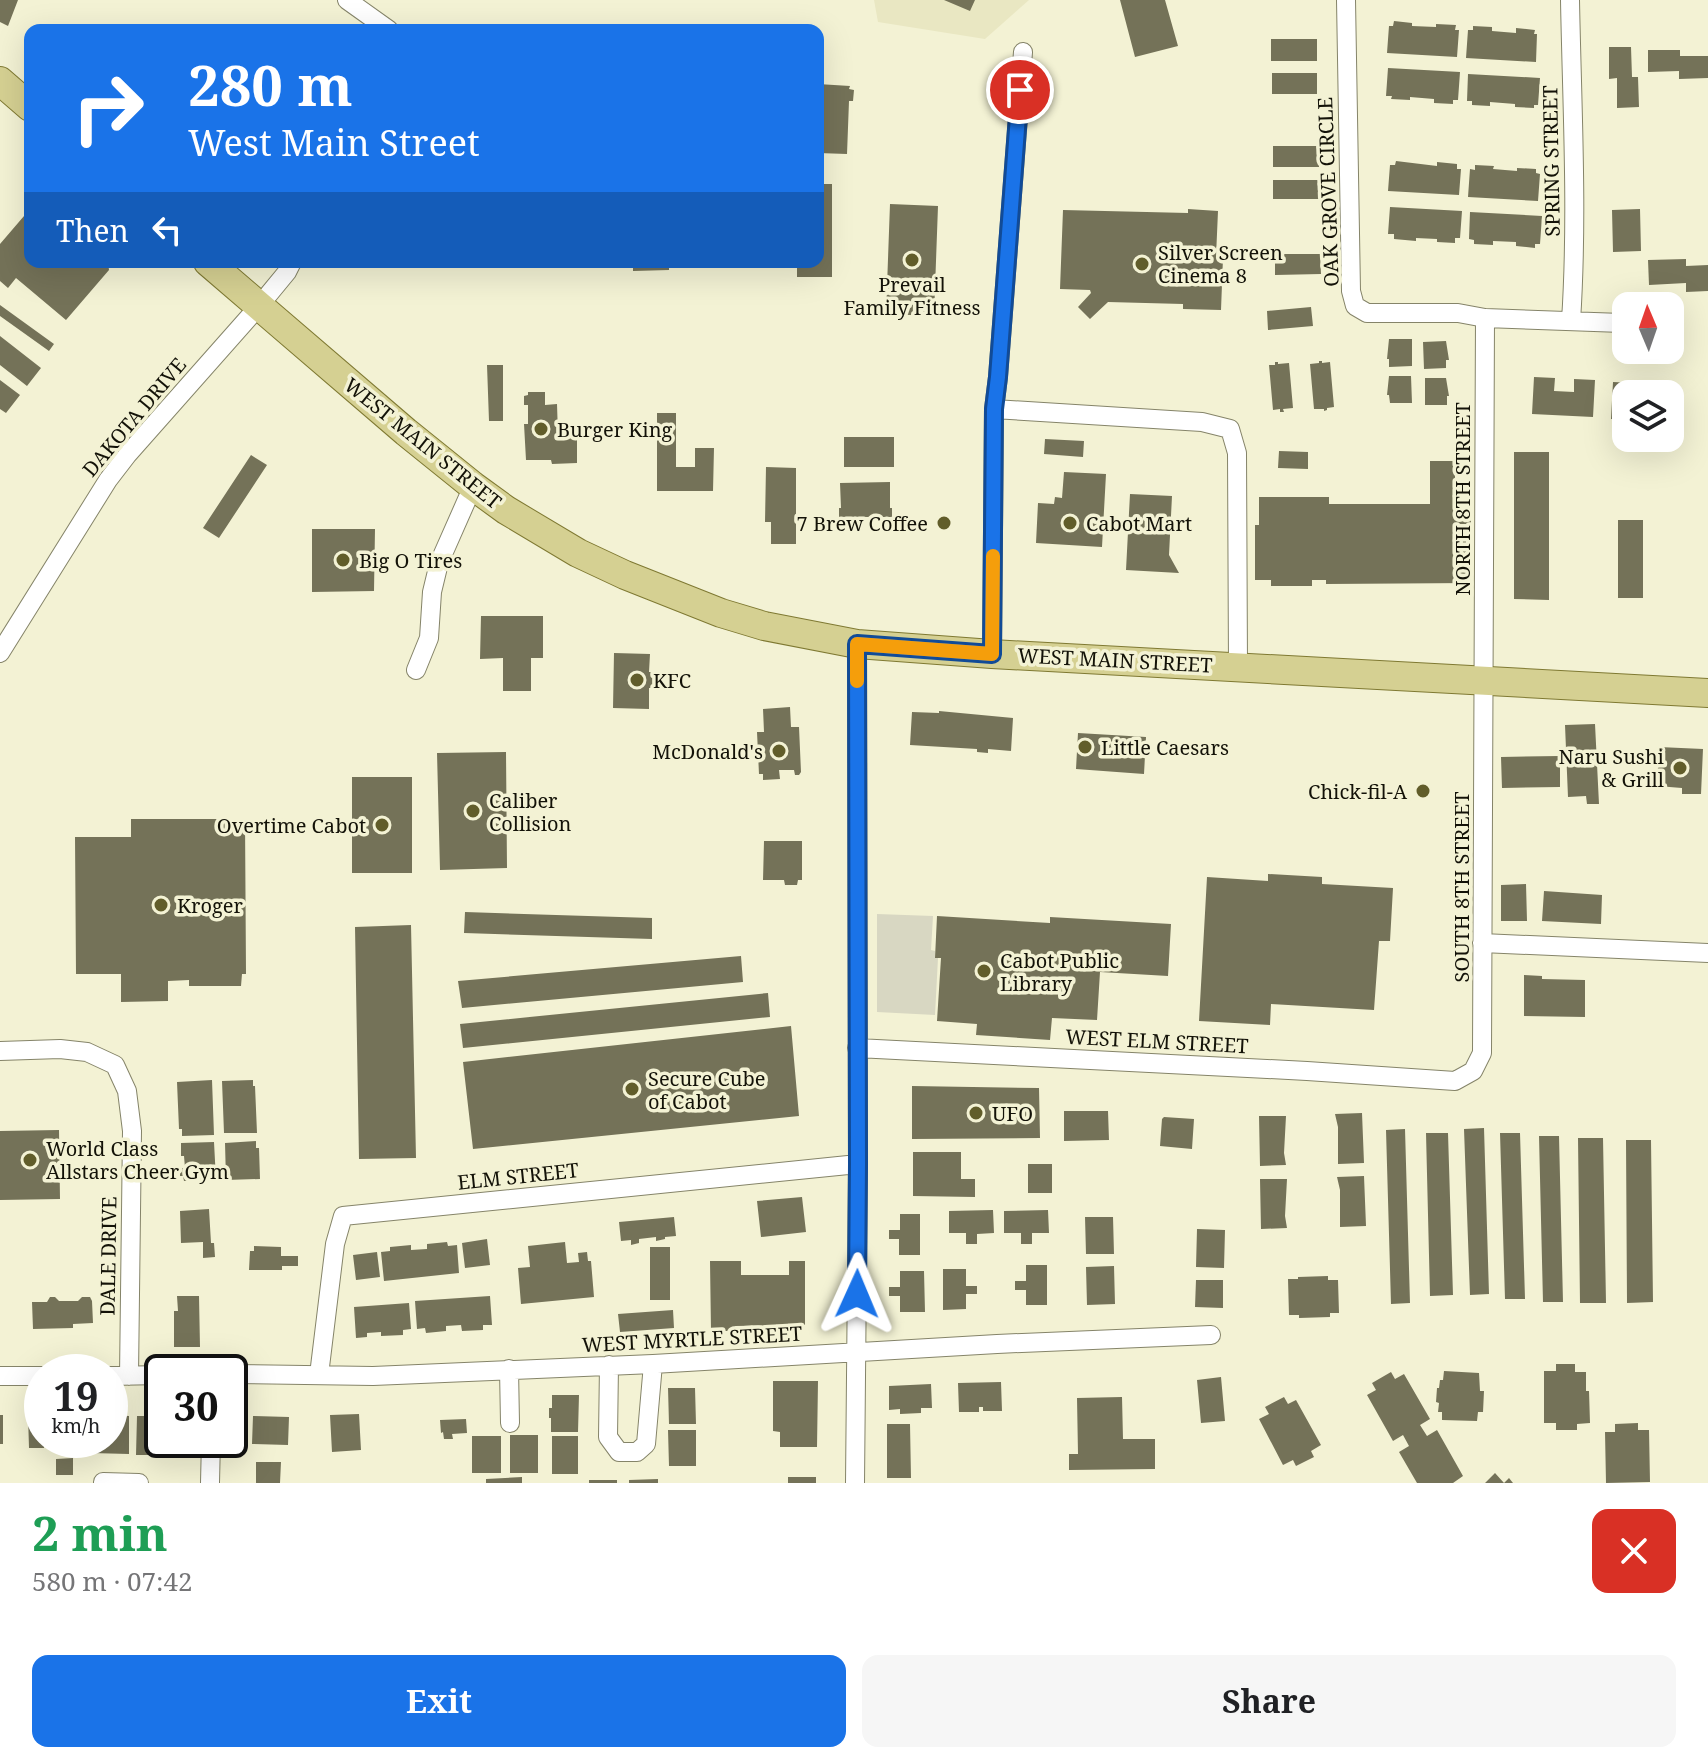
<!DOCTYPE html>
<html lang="en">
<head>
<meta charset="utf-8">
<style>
	:root { --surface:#fff; --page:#f6f6f6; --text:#202124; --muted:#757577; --accent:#1a73e8 }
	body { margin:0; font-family:"Noto Serif",serif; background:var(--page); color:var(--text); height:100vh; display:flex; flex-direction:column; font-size:30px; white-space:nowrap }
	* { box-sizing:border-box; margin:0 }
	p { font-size:26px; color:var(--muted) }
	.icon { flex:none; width:44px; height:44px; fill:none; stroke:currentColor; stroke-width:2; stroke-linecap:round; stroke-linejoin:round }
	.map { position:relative; height:1483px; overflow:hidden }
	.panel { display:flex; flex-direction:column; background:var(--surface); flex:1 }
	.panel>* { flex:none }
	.guide { position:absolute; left:24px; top:24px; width:800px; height:244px; border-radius:16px; box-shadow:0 8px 32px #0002; background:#1a73e8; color:#fff; overflow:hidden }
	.needle { width:52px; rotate:358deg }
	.tools { position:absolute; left:1612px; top:292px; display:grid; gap:16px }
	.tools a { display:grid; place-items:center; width:72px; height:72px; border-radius:16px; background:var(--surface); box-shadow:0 8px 32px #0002; font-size:40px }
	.speed { position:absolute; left:24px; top:1354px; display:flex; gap:16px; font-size:40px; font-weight:700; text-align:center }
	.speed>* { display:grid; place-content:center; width:104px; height:104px; border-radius:50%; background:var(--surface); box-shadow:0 8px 32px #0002; line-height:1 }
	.speed small { font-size:20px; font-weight:400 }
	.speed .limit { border:4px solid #111; border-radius:12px; background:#fff; color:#111 }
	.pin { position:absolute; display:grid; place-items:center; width:68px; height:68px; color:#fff; margin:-34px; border:4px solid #fff; border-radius:50%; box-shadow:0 2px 8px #0007 }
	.me { position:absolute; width:88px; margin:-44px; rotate:1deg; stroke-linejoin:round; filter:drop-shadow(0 0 6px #0008) }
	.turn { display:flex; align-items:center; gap:28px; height:168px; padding:0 32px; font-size:36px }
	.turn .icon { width:104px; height:104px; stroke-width:2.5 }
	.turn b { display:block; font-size:56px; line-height:68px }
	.then { display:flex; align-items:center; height:76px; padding:0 32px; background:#0003; gap:16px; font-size:30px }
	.round { display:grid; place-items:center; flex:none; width:84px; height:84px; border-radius:16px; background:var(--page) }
	.overview { display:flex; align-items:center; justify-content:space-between; height:136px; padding:0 32px }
	h1 { font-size:48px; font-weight:700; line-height:60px; color:#1e9e55 }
	.action { display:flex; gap:16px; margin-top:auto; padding:16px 32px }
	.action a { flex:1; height:92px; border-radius:16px; background:var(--accent); color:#fff; font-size:32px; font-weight:700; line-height:92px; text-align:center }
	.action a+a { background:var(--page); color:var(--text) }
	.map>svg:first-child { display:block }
</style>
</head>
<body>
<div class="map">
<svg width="1708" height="1483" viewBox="0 0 1708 1483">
	<rect width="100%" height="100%" fill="#f3f2d4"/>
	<path fill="#e9e7c2" d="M874,0H1029L985,39L878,22Z"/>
	<path fill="#d8d7c2" d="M877,914L933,916L931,950L935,951V958H938L935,1015L877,1012Z"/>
	<path fill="#747258" d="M0,0H18L8,26L0,22Z
		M944,0H975L970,11Z
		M1120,0H1165L1178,46L1135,57Z
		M1394,21L1412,23V26L1436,27V24L1456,25L1455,30H1459L1457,57L1387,53L1389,26H1393Z
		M1473,26L1492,27V31L1516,33V28L1535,30L1534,34H1537L1536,62L1466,58L1468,30H1473Z
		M1271,39H1317V61H1271Z
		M1609,47H1631L1632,77H1638L1639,107L1617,108V78L1609,79Z
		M1648,50H1680V56H1708V78L1679,79V71L1648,72Z
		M1388,68L1460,72L1458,100H1453V104L1434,103V99L1410,97V100L1391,99L1392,96H1386Z
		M1272,73H1317V94H1272Z
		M1468,74L1540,78L1538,105H1534V108L1515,107V104L1490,102V106L1472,105V101H1467Z
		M818,84L850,86L849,89L854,90L853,101H849L847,154L818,153Z
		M1273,146H1319V167H1273Z
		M1396,161L1437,166V162L1457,164V169H1461L1459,195L1388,191L1390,165H1395Z
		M1475,165L1494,166L1493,169L1517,171V168L1536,169V173L1540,174L1538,201L1468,197L1470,169L1475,170Z
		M1273,180H1319V199H1273Z
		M818,184H832V277H797V268H807V262H818Z
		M890,204L938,206L934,316L886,314Z
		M1390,207L1462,211L1460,238H1455V243L1437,242V239L1416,238V241L1394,239V234H1388Z
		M30,209V262L108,263L109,270L66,320L16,278L8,288L0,281V244Z
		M1188,209L1218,211L1216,257L1223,258L1221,310L1183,309V304L1108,302L1090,319L1078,307L1091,293L1090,290L1060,289L1063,210L1188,213Z
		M1640,209L1641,251L1613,252L1612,210Z
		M1470,212L1542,216L1540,244H1535V248L1516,246V242L1493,241V245L1474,244V240L1469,239Z
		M1275,254H1320L1321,274L1275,275Z
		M1686,259V266L1708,265V291L1686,292V283L1649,285L1648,260Z
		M633,262H669V270L633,271Z
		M0,305L54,344L49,351L0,316Z
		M1311,307L1313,326L1268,330L1267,311Z
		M0,336L41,368L27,386L0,365Z
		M1389,339H1412V366L1389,367V359H1387Z
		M1446,341L1449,360H1446V368L1424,369L1423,342Z
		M1319,361H1322V363L1330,362L1334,407L1327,408V410L1324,411V409H1314L1310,364L1319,363Z
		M1275,362H1278V364L1289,363L1293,408L1283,409L1284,412H1280V409L1273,410L1269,365H1275Z
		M487,365H503V421H489Z
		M1389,376H1411L1412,403H1390L1389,395H1387Z
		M1534,377L1555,378L1554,391L1574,392V379L1595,380L1593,417L1532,414Z
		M1425,378H1446L1449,396H1447V405H1425Z
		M0,380L20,395L6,413L0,409Z
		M1613,382L1634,383L1633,394H1626V420L1611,419Z
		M1654,384L1674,385L1672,423H1670V394H1653Z
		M528,392H545V405L557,404L558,435H577V463L552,464L551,460H526L524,424H528V405H524V396L528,395Z
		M657,413H676V467H695V448H714L713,491H657Z
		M844,437H894V467H844Z
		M1045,439L1084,441L1083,457L1044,454Z
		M1279,451L1308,452V469L1278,468Z
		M1514,452H1549V600L1514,599Z
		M251,455L267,465L219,538L203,528Z
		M1430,461H1455V508H1471V583L1326,584V580H1312V586H1271V580H1255V525H1259V497H1329V504H1430Z
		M766,467L796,468V544H771V522H765Z
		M1064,472L1106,474L1102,547L1036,543L1038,503L1054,504L1055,497L1062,498Z
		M890,482V508H892V517H839V508H841L840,483Z
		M1130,494L1172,496L1169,555L1179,573L1126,570Z
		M1618,520H1643V598H1618Z
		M312,529H375L374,591L312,592Z
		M481,616H543V658H531V691H503V658L480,659Z
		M614,653L650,654L649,672H661V688H649V709L613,708Z
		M790,707L791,727H799L801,772L799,775H795L794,770H779L780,779L763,780V774H759L757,732H764L763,709Z
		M939,711L1013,718L1011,751L988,749V753L977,752V749L910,745L912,712L939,713Z
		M1595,724L1599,804H1587L1586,796L1568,797L1565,725Z
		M1078,733L1146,737L1144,774L1076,769Z
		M1659,747L1703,749L1701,794H1682V788L1657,786Z
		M506,752L507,868L440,870L437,753Z
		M1560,756V787L1502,788L1501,757Z
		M352,777H412V873H352Z
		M131,819H245L246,974H242L241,986H189V980L168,981V1001L121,1002V974H76L75,837H131Z
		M764,841H802V880H798L797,885H785L784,880H763Z
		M1268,874L1322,877V884L1393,888L1390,941H1379L1374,1010L1271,1004L1270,1025L1199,1021L1207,877L1268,881Z
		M1526,884L1527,921H1501V885Z
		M1544,891L1602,895L1601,924L1542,921Z
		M465,912L652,918V939L464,933Z
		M937,916L1050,923V917L1171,924L1168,976L1100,972L1097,1020L1052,1018L1050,1040L976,1035L977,1024L937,1021L941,958H935Z
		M411,925L416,1158L359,1159L355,927Z
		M741,956L743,982L462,1008L458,981Z
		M1524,975L1542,976V979L1585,980V1017L1524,1016Z
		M768,993L770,1017L463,1048L460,1024Z
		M791,1026L799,1116L473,1149L463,1062Z
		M212,1080L214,1135L182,1136V1129H179L177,1082Z
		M253,1080V1086H255L257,1133H224L222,1081Z
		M912,1086L1039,1088L1040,1138L912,1139Z
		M1064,1111H1108L1109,1140L1064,1141Z
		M1362,1113L1364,1163L1338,1164V1127L1335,1114Z
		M1259,1116H1286L1284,1153L1286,1165L1260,1166Z
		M1164,1117L1194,1119L1192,1149L1160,1146L1162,1119Z
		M1484,1128L1489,1294L1470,1295L1464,1129Z
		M1405,1129L1410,1303L1391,1304L1386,1130Z
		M59,1130L60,1199L0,1200V1131Z
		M1426,1133H1448L1453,1295L1430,1296Z
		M1500,1133H1520L1525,1299H1505Z
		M1539,1136H1559L1563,1302H1543Z
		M1578,1138H1603L1606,1303H1580Z
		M1626,1140H1651L1653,1302L1627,1303Z
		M256,1141V1148H259L260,1179L226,1180L225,1143Z
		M214,1142L216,1180L184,1181L183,1176H180V1168H185L184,1156H181V1143Z
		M913,1152H961V1179H975V1197L913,1196Z
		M1028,1164H1052V1193H1028Z
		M1364,1176L1366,1226L1340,1227V1190L1337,1177Z
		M1260,1179H1287L1285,1216L1287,1228L1261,1229Z
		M802,1197L806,1232L761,1237L757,1201Z
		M209,1209L211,1243H214L215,1257L203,1258V1242L181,1243L180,1211Z
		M993,1210L994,1233L977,1234V1244H966V1233H949V1211Z
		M1048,1210L1049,1233H1032V1244H1021V1233H1004V1211Z
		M900,1214H920V1255H899V1239H889V1230H900Z
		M674,1217L676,1236L665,1237V1239L656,1241V1237L639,1239V1243L631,1245V1240L621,1241L619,1222Z
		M1085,1217H1113L1114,1254H1086Z
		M1197,1229L1225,1230L1224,1268L1196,1267Z
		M487,1239L490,1265L465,1268L462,1243Z
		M447,1242L448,1246L457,1245L459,1273L384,1281L381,1252L390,1251V1247L411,1245V1250L427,1249V1244Z
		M565,1242L567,1263L579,1262L578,1253L587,1252L588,1261H591L594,1297L521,1304L518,1268L530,1267L528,1246Z
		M254,1246L281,1247V1256H298V1266H282V1270H249L250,1251H254Z
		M650,1247H670V1300H650Z
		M377,1252L380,1277L356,1280L353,1255Z
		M710,1261H741V1275H789V1261H805V1325L735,1326L736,1331H711Z
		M1026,1265H1047V1305H1026V1290H1015V1281H1026Z
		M1114,1266L1115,1304L1087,1305L1086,1267Z
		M943,1269H966V1286H977V1294H966V1309L943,1310Z
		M900,1271H924L925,1312H900V1296H889V1287H900Z
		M1328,1276V1280H1338L1339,1313H1330V1317L1299,1318V1315H1289L1288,1279H1298V1277Z
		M1196,1280H1223V1308L1195,1307Z
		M177,1296H199L200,1347H174V1311H178Z
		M490,1296L492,1325H483V1330L462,1331L461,1325L446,1326V1331L426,1333L425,1328L417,1329L415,1301Z
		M50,1297H55L59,1301H78L82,1297H90L92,1301L93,1323L73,1324V1328L33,1329L32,1302H47Z
		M409,1303L411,1329L403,1330V1335L381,1336V1332L367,1333V1337L356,1338L354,1307Z
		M673,1310L674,1328L620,1332L618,1314Z
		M1556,1364H1575V1372H1586V1391H1589L1590,1423L1577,1424V1430H1556V1423H1544V1371H1556Z
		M1444,1371L1479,1373L1480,1391H1484L1483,1412H1478L1477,1421L1442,1420V1412H1438L1439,1403L1436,1402L1437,1388H1439L1440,1380H1443Z
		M1391,1372L1395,1379L1404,1374L1430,1419L1420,1425L1427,1436L1437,1430L1463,1476L1453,1483H1417L1399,1452L1409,1446L1403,1435L1393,1441L1367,1395L1376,1390L1372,1383Z
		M1221,1377L1225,1421L1201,1423L1197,1380Z
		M773,1381H818L817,1447H780V1432L773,1431Z
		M1001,1382L1002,1411H983V1407H979V1412H959L958,1383Z
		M931,1384L932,1408H921V1413L900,1414V1409L889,1410V1386Z
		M668,1388H695L696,1424H669Z
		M552,1395H579L578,1432H551V1418H549V1408H552Z
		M1122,1397L1123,1439H1155V1469L1069,1470V1454H1078L1077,1398Z
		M1284,1397L1288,1404L1296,1400L1321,1445L1311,1451L1314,1457L1296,1466L1293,1460L1283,1465L1259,1419L1269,1414L1265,1407Z
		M359,1414L361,1450L332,1452L330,1415Z
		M0,1415H3V1444H0Z
		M28,1415H42V1440H44V1448H29Z
		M110,1415L129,1416V1454L91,1453V1440H110Z
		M137,1416H162V1440H175V1455H136Z
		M253,1416L289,1417L288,1445L252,1444Z
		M466,1419L467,1433L452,1434L453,1439H444L443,1432L441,1433L440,1420Z
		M1638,1423V1430H1649L1650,1482L1606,1483L1605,1432H1615V1424Z
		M887,1424H910L911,1478H887Z
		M668,1430H696V1466H669Z
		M510,1435H538V1473H510Z
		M472,1436H501V1473H472Z
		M552,1436H578V1474H552Z
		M73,1458V1475H56V1459Z
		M256,1462H281L280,1483H256Z
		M1495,1473L1504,1483L1509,1478L1513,1483H1485Z
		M522,1477V1483H486V1479Z
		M788,1477H816V1483H788Z
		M658,1479V1483H629V1480Z
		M589,1480H617V1483H589Z"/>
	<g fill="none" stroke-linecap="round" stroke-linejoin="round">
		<defs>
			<path id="minor" d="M347,0L389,30
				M1346,0L1351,291L1355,306L1367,313H1458L1485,318L1622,323
				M1570,0C1572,107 1578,214 1571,321
				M994,409L1202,422L1230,429L1237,453L1238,666
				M0,653L108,480L128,454L259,306L287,272L292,262
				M992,654L994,409L998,377L1023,52
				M416,670L429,638L432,592L439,563L473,486
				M1482,943L1708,953
				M857,1048L1307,1071L1455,1081L1473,1071L1482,1053L1485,318
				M0,1051L60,1049L87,1052L115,1065L127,1091L132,1131L129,1376
				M609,1365L608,1437L619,1452H637L646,1444L653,1364
				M509,1369L510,1423
				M230,1374L373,1376L653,1364L997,1344L1211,1335
				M319,1375L335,1244L343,1216L858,1164
				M0,1376H42
				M110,1376L162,1375
				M103,1482L139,1483
				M210,1483L211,1440
				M855,1483L858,1164L857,644"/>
			<path id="primary" d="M0,81L30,107
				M208,262L406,432L473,486L506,510L578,553L625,575L721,613L764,626L857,644L992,654L1708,693"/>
		</defs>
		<use href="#minor" stroke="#858469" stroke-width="20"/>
		<use href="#primary" stroke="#7f7932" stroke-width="30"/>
		<use href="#minor" stroke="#fff" stroke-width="18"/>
		<use href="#primary" stroke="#d5d092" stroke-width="28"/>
	</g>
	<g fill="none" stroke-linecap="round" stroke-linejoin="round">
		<defs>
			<path id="route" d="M857,1294L858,1164L857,644L992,654L994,409L998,377L1020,90"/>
		</defs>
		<use href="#route" stroke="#114b97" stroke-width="20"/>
		<use href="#route" stroke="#1a73e8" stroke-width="14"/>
		<path stroke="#f59e0b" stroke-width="14" d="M857,681V644L992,654L993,556"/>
	</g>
	<g fill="#615d2a" stroke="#f3f2d4" stroke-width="3">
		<circle cx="912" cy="260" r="8"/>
		<circle cx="1142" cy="264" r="8"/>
		<circle cx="541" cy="429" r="8"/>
		<circle cx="944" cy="523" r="8"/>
		<circle cx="1070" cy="523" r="8"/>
		<circle cx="343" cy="560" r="8"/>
		<circle cx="637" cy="680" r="8"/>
		<circle cx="1085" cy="747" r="8"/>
		<circle cx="779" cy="751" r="8"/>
		<circle cx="1680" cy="768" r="8"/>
		<circle cx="1423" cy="791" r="8"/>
		<circle cx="473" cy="811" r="8"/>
		<circle cx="382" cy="825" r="8"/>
		<circle cx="161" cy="905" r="8"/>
		<circle cx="984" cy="971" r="8"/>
		<circle cx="632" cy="1089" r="8"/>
		<circle cx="976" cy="1113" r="8"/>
		<circle cx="30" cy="1160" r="8"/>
	</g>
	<g text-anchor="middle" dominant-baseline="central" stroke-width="7" stroke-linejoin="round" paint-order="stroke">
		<g font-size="20" fill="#131208" stroke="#f3f2d4">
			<text transform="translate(1551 161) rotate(-91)">SPRING STREET</text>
			<text transform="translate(1328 192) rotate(-92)">OAK GROVE CIRCLE</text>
			<text transform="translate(134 417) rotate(-50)">DAKOTA DRIVE</text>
			<text transform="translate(423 443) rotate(39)">WEST MAIN STREET</text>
			<text transform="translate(1462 499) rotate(-90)">NORTH 8TH STREET</text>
			<text transform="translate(1115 660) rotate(3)">WEST MAIN STREET</text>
			<text transform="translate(1461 887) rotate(-90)">SOUTH 8TH STREET</text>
			<text transform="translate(1157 1041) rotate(3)">WEST ELM STREET</text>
			<text transform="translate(518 1176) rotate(-6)">ELM STREET</text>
			<text transform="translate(108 1256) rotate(-89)">DALE DRIVE</text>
			<text transform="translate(692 1339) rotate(-3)">WEST MYRTLE STREET</text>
		</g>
		<g font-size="20" fill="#131208" stroke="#f3f2d4" text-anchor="start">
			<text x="1158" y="252">Silver Screen<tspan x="1158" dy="23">Cinema 8</tspan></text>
			<text x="912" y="284" text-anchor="middle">Prevail<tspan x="912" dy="23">Family Fitness</tspan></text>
			<text x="557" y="429">Burger King</text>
			<text x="928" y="523" text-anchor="end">7 Brew Coffee</text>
			<text x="1086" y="523">Cabot Mart</text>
			<text x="359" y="560">Big O Tires</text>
			<text x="653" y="680">KFC</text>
			<text x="1101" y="747">Little Caesars</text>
			<text x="763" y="751" text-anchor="end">McDonald's</text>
			<text x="1664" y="756" text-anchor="end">Naru Sushi<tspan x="1664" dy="23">&amp; Grill</tspan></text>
			<text x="1407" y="791" text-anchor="end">Chick-fil-A</text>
			<text x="489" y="800">Caliber<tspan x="489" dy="23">Collision</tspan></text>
			<text x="366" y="825" text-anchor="end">Overtime Cabot</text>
			<text x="177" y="905">Kroger</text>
			<text x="1000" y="960">Cabot Public<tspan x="1000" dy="23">Library</tspan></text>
			<text x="648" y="1078">Secure Cube<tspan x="648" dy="23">of Cabot</tspan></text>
			<text x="992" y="1113">UFO</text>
			<text x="46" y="1148">World Class<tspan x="46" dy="23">Allstars Cheer Gym</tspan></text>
		</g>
	</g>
</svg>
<div class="tools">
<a><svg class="needle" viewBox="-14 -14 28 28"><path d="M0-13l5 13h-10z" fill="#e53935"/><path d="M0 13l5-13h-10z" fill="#757577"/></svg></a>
<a><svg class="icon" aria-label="layers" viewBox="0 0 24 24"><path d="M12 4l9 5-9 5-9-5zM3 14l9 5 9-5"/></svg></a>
</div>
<div class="speed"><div>19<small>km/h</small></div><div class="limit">30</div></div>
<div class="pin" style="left:1020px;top:90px;background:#d93025"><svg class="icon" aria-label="arrive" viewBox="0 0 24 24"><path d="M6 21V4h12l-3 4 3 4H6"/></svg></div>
<svg class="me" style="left:857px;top:1294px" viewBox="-20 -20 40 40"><path d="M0-17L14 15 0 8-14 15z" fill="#1a73e8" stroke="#fff" stroke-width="4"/></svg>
<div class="guide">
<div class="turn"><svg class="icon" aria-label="right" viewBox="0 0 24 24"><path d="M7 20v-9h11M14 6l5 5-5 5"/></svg><div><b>280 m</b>West Main Street</div></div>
<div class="then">Then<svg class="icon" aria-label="left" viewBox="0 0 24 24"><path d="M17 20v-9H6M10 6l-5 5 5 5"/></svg></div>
</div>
</div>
<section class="panel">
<div class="overview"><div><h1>2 min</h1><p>580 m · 07:42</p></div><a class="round" style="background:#d93025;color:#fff"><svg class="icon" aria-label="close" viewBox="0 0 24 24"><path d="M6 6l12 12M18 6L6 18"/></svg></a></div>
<div class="action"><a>Exit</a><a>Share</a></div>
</section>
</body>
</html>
